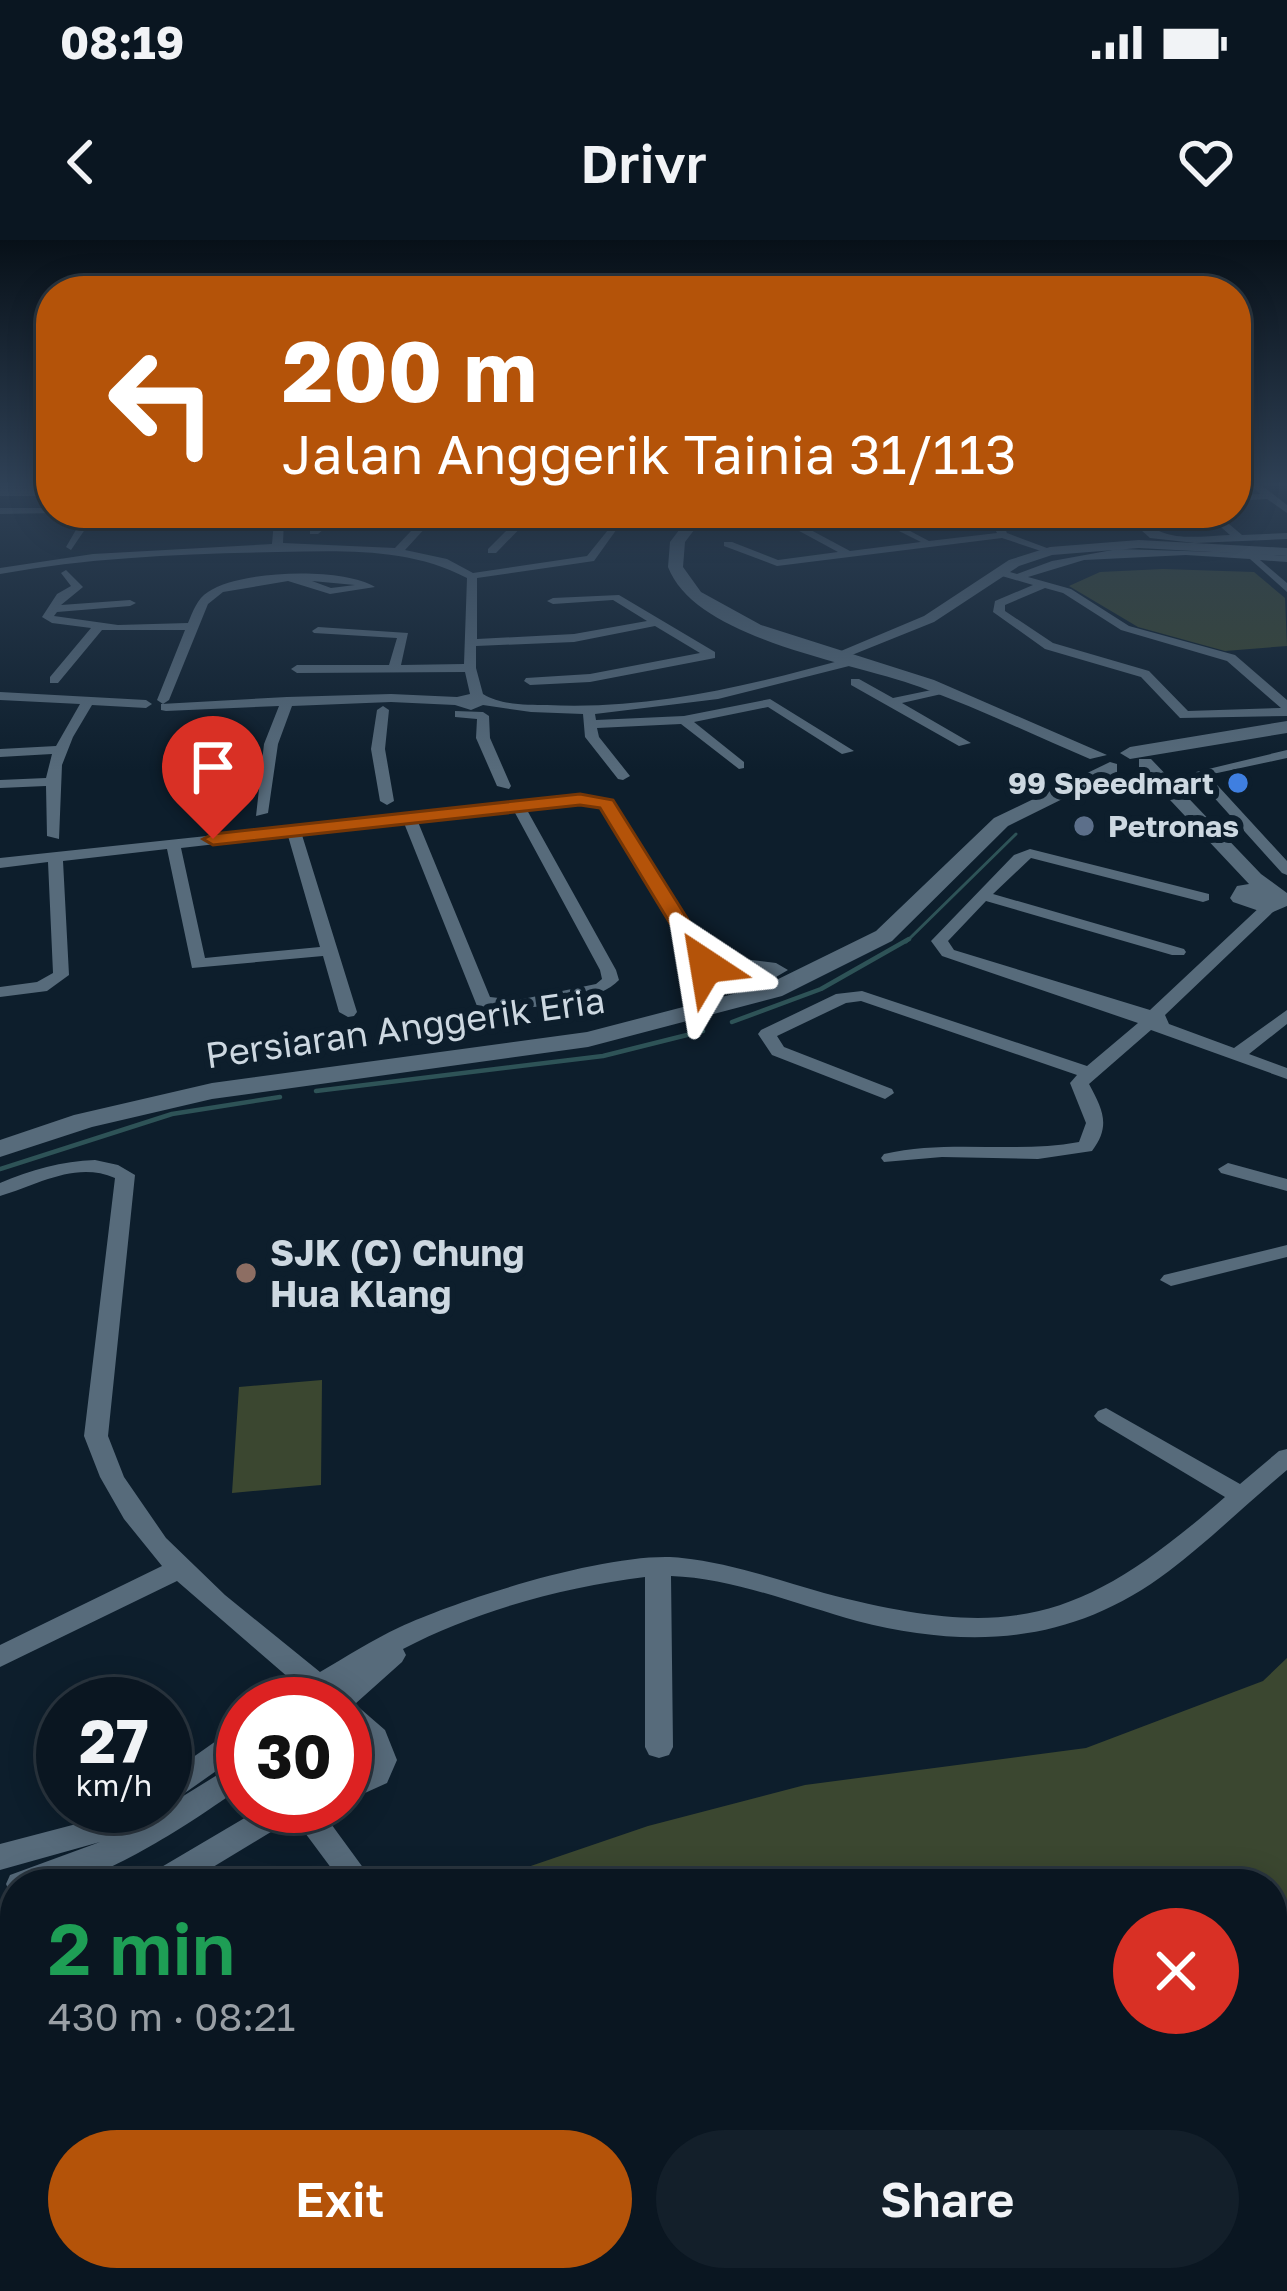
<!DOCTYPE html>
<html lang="en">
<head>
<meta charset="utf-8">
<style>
	:root { --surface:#0a1621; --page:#131f2a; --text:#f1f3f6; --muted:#999fa5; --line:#2a353f; --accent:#b45309 }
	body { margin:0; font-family:"Golos Text",sans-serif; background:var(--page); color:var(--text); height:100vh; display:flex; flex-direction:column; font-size:45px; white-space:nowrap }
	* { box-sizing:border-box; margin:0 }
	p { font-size:39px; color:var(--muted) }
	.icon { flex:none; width:66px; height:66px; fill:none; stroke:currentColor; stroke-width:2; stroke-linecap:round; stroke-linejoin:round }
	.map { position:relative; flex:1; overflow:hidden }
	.side { position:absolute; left:0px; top:1629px; width:1287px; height:423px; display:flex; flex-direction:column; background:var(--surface); border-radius:48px 48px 0 0; box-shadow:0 6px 30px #0003,0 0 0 3px var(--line) }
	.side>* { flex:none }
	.guide { position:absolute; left:36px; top:36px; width:1215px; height:252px; border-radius:48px; box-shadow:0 6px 30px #0003,0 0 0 3px var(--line); background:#b45309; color:#fff; overflow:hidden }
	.speed { position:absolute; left:36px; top:1437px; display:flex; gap:24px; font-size:60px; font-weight:700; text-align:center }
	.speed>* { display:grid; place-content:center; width:156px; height:156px; border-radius:50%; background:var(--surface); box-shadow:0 6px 30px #0003,0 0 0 3px var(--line); line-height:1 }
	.speed small { font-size:30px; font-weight:400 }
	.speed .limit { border:18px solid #d22; background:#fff; color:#111 }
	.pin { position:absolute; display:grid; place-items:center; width:102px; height:102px; color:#fff; margin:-123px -51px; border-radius:50% 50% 50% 0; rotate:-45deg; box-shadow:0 0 12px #0007 }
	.pin .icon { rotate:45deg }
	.me { position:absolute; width:132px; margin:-66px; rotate:327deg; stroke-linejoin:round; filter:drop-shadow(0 0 9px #0008) }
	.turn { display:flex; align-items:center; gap:42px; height:252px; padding:0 48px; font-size:54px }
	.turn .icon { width:156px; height:156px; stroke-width:2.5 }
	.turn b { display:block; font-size:84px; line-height:102px }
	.round { display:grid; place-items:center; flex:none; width:126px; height:126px; border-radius:63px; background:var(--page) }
	.headline { display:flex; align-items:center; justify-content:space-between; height:204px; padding:0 48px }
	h1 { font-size:72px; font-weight:600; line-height:90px; color:#1e9e55 }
	.button { display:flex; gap:24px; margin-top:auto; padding:24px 48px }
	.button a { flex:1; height:138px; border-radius:72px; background:var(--accent); color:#fff; font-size:48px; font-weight:600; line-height:138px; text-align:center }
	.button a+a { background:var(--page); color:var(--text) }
	.status { display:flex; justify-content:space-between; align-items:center; height:84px; padding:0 60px; background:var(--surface); direction:ltr }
	.status svg { height:33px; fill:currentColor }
	header { display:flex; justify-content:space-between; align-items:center; height:156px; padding:0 48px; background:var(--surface); font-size:54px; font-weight:600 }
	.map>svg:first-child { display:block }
</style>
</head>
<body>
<div class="status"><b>08:19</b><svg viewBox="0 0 49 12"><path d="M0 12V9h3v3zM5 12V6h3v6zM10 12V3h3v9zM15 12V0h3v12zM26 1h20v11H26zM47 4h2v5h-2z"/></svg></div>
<header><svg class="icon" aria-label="back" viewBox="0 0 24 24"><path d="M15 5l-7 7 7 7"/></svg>Drivr<svg class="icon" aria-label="heart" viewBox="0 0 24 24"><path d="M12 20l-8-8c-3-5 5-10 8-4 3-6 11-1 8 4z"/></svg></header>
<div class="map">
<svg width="1287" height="2051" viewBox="0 0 1287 2051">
	<rect width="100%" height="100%" fill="#0d1e2c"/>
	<path fill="#3b4730" d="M1163,329L1254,332L1285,358L1287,406L1225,411L1138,387L1069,346L1100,332Z
		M322,1140L321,1245L232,1253L239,1147Z
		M1287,1418V2051H116L126,2037H1272V1644H478L648,1586L805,1545L1086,1508L1263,1441Z"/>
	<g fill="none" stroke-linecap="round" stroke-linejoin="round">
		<path stroke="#2e5357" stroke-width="3" d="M906,702L1016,594"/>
		<path stroke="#2e5357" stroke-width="4.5" d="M732,782L821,749L909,699
			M316,851L603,816L703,791
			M0,929L172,874L280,857"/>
		<path fill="#576b7b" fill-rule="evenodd" d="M0,244H51V249L0,248Z
			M1249,244H1260L1287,265V273L1267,259L1236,261V255L1260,254Z
			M0,268H51V273H55L0,274Z
			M77,273L272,274L284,280L283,303L395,308L428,273H439L405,310L447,319L473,333L587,316L608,290L530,278L496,313H488V309L520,277L511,273H536L619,286L594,321L477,338V399L574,394L647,381L613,360L553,364L547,361L553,358L619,355L715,412V418L590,442L530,445L524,441L526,438L590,434L700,413L655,386L574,402L476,406V428L483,454C500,465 527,465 547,465C653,470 752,445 853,417L857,418V424L718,459L595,474L596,480L684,476L770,459L854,511L842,514L768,467L694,482L744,522V528L739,529L681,484L597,488L599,497L630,536L623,540L618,539L585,497L583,474L531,472L483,465L471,470L455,465L391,462L292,466L278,504L268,573L256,576L264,504L279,466L166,471L161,470V464L287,457L391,454L457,457L470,454L465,432L297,433L291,429L297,425H389L397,398L314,393L312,391L318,387L408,393L401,425L464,424L467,338C408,307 341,311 277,312C185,314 92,317 0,334V328L93,314L272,304L274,281L270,280L94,276L71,310L66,307L84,276Z
			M332,273H343L318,294H310V290Z
			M766,273H779L850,311L921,302L863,273H876L929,301L997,293L987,273H997L1007,293L1055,311L1050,314L1002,298L777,326L724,306V302H732L778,320L838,312Z
			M1122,273H1133C1164,303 1188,297 1230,295L1205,273H1216L1242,295L1287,293V299L1195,303L1150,298Z
			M1256,308L1261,314L1287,316V322L1260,320L1287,343V352L1250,319L1186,315L1084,320L1028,337L1071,349L1129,386L1235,415L1287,460V476L1180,478L1141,437L1045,409L993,372L995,361L1033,345L995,334L999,329L1017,334L1052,321L1118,309L1251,313ZM1045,348L1063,353L1121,390L1227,421L1281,468L1188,471L1149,431L1053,403L1005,371V365Z
			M66,330L83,347L61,365L130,360L136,363L130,366L57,372L54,376L118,385L188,383C193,371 197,359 208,352C240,330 342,327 375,347L330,354L288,341L223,352L208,364L169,460L163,464L157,460L185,390H102L58,443H50V437L91,388L52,383L42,377L57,354L71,346L61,333ZM312,341L355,345L331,348Z
			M851,439H859L893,458L946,447V453L902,463L971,503L959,506L851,445Z
			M0,452L146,460L152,464L146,468L92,465L73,497L62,525L59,599L47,596L46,546L0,548V540L46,538L52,514L0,517V509L56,506L80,464L0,460Z
			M383,466L389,470L385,509L394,561L387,565L380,561L371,509L377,470Z
			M455,471L483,472L489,476L490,498L511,546L509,549L497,546L476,498L477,479L455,477Z
			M1287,510V518L1208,535L1287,621V635L1282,633L1192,533Z
			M580,556L587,560L585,563L527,570L616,730L619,740C595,766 511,772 477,766L404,583L302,595L357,772L354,776L348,777L339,772L323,716L192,728L167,609L63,621L69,735L47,751L0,757V747L37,742L53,733L48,622L0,628V618ZM514,571L600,730L602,739L596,744L518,760L490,757L418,582ZM288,596L320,707L205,718L181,608Z
			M601,561L613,564L712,723L765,751V759H753L700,730L599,564Z
			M1030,609L1209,654V660L1203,662L1031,618L993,654L1184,709L1186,712L1184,715H1172L986,661L948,701L954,710L1150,770L1262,665H1274V671L1165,775L1169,784L1234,808L1287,770V784L1249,814L1287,828V839L1151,790L1089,844C1103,870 1111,886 1092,911L1038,919L942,917L884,922L881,918L884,914C949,899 1014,914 1079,902L1086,883L1070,843L1077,835L861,761L846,763L777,796L784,807L892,849L894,853L885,859L772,815L758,794L761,790L836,754L862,751L1087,826L1138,783L942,716L931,701L1014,615Z
			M95,920L118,925L135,935L108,1196L124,1237L166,1298L225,1355L320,1432C346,1417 372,1400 400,1387C462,1358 615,1310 682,1318C730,1323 778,1340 824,1353C1011,1402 1081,1383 1225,1257L1098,1181L1094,1176L1098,1171L1106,1168L1240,1244L1279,1211L1287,1209V1230C1247,1263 1210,1300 1169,1331C1073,1404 971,1410 857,1381C798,1365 733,1338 671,1336L673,1507L669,1515L659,1518L649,1515L645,1507V1337C564,1347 475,1371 403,1409L406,1415L402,1422L355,1464L385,1490L397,1520L387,1543L345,1562V1537L366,1527L369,1520L363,1504L345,1488V1464H329L327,1460L334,1450L300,1457L293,1464H262L283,1440L289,1438L177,1341L0,1427V1405L162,1326L124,1279L100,1237L84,1196L115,938C75,921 38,945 0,956V943C31,930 62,921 95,920Z
			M1228,923L1287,939V951L1221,933L1218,929Z
			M1287,1005V1017L1171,1046L1160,1040L1164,1035Z
			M243,1486V1512L175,1560L165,1564V1537L233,1489Z
			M243,1519V1546C198,1578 115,1634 62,1644C47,1647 30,1644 15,1644V1655L10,1653L6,1644L10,1635L100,1602L0,1630V1604L103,1577L120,1566H157L151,1576Z
			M265,1566H318L375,1644H343L294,1578L185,1644H144L148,1635Z
			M15,1687V1715L0,1716V1688Z"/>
		<path fill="#576b7b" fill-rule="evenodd" d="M0,248H51V256H0Z
			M1139,300L1287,308V316L1139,308L1052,315L1019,326L934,382L842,419L829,416L924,376L1009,320L1050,307Z
			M1139,519H1151L1261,634L1287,653V666L1268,674L1233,662L1230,658L1237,646L1249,644L1139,527Z"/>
		<path fill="#576b7b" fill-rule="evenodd" d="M692,273H707L685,302L683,327L701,352L761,385L934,440L1107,515L1090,519C1034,495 977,468 920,447C852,422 696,400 668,327L670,302Z
			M1287,481V493L1130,519L1120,513L1130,507Z
			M1110,522L1117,524V532L1008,586L892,701L782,756L588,807L212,859L92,887L0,917V900L74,875L212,843L587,792L764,746L876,691L994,578Z
			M718,716L776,723L788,730L776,737L710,728L706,723Z"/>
	</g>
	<linearGradient id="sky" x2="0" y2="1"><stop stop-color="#071018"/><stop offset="0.46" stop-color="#2f4156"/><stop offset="1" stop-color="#2f4156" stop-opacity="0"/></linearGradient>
	<rect width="1287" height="531" fill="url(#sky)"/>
	<path fill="#b45309" stroke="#753606" stroke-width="3" d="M580,554L613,560L717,726L714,731H699L600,568L580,565L213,605L203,599L213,594Z"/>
	<circle fill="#3f7fe0" stroke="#0d1e2c" stroke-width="4.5" cx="1238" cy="543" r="12"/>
	<circle fill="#5c6f8a" stroke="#0d1e2c" stroke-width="4.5" cx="1084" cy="586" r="12"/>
	<circle fill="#8d6e63" stroke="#0d1e2c" stroke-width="4.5" cx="246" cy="1033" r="12"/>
	<g text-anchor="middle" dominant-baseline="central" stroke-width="12" stroke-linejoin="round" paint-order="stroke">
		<g font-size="30" font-weight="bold" fill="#cdd8e1" stroke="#0d1e2c" text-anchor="end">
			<text x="1214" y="543">99 Speedmart</text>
			<text x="1108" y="586" text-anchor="start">Petronas</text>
		</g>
		<g font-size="36" fill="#cdd8e1" stroke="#0d1e2c">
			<text transform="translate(405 787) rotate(-8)">Persiaran Anggerik Eria</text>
		</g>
		<g font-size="36" font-weight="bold" fill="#cdd8e1" stroke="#0d1e2c" text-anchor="start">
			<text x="270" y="1012">SJK (C) Chung<tspan x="270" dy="41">Hua Klang</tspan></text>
		</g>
	</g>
</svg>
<div class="speed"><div>27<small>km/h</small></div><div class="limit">30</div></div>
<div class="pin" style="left:213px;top:599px;background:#d93025"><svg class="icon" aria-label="arrive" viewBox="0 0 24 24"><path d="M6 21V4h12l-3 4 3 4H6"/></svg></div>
<svg class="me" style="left:706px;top:726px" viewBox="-20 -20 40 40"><path d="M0-17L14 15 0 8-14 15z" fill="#b45309" stroke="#fff" stroke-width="4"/></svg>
<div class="guide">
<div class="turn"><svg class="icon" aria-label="left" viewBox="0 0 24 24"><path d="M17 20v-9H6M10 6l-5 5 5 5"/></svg><div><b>200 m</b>Jalan Anggerik Tainia 31/113</div></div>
</div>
<section class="side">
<div class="headline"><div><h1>2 min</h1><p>430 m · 08:21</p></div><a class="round" style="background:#d93025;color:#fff"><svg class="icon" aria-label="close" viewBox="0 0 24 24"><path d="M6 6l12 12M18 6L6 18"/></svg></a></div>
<div class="button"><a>Exit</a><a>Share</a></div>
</section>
</div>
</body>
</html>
